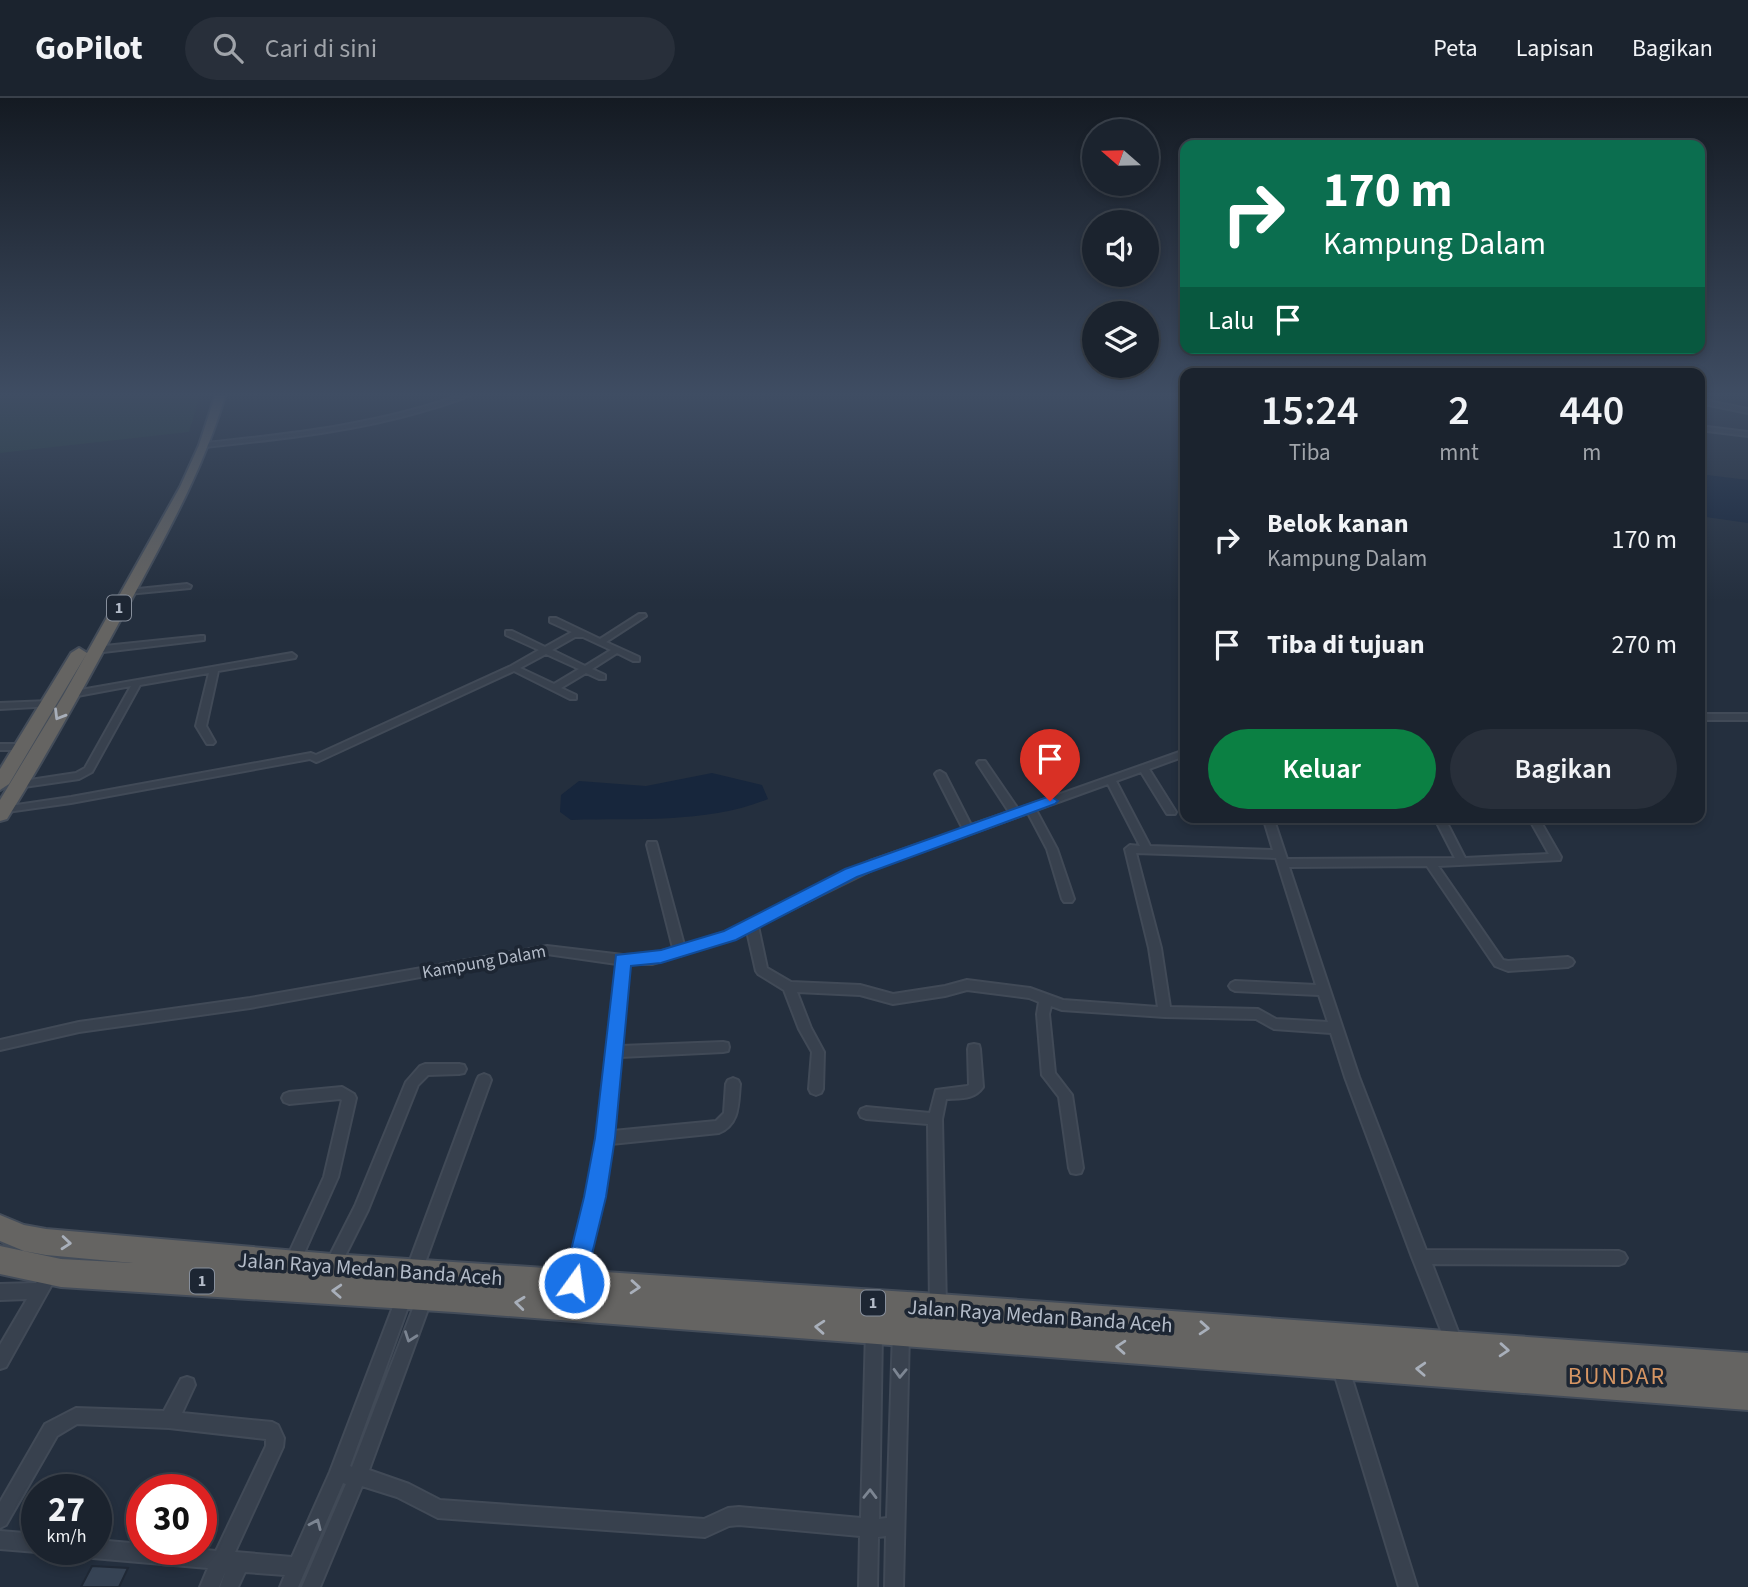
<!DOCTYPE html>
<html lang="id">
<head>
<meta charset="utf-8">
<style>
	:root { --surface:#1b232e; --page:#282f3a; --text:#f1f3f6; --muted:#a0a4aa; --line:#39404a; --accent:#0b8043 }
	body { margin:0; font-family:"Source Sans 3",sans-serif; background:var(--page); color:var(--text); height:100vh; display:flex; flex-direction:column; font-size:26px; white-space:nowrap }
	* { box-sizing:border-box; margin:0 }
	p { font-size:23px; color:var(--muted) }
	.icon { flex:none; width:38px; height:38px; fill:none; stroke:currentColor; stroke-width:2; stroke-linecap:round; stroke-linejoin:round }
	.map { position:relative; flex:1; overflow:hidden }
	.side { position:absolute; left:1180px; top:270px; width:525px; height:455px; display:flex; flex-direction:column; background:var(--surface); border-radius:14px; box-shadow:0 4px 10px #0003,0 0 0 2px var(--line) }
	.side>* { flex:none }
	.hud { position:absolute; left:1180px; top:42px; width:525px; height:214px; border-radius:14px; box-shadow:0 4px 10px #0003,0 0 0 2px var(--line); background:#0b6e4f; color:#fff; overflow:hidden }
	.needle { width:46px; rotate:290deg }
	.tools { position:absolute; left:1082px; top:21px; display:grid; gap:14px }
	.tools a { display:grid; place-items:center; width:77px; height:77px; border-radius:50%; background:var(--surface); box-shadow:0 4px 10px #0003,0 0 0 2px var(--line); font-size:35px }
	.speed { position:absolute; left:21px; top:1376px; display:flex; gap:14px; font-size:35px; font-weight:700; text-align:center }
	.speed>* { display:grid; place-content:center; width:91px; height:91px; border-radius:50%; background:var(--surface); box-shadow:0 4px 10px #0003,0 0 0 2px var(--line); line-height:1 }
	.speed small { font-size:18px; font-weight:400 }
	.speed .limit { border:10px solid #d22; background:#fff; color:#111 }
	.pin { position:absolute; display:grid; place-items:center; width:60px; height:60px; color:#fff; margin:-72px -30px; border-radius:50% 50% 50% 0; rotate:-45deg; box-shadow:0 0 7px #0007 }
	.pin .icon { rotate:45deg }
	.me { position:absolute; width:77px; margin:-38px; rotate:14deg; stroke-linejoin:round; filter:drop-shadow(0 0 5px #0008) }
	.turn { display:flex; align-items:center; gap:24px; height:147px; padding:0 28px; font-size:32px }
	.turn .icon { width:91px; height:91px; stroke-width:2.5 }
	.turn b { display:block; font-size:49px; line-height:60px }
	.then { display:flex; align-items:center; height:66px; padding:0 28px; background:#0003; gap:14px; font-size:26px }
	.eta { display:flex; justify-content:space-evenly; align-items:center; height:119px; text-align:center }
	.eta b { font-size:42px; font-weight:600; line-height:49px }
	.cta { display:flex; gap:14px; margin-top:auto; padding:14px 28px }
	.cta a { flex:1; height:80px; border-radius:42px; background:var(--accent); color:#fff; font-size:28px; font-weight:600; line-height:80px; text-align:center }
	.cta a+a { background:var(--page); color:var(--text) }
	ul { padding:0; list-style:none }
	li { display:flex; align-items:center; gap:21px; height:105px; padding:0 28px }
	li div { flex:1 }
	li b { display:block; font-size:26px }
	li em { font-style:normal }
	header { display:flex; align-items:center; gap:42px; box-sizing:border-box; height:98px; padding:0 35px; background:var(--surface); border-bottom:2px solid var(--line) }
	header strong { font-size:33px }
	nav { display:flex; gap:38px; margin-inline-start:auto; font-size:24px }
	.search { width:490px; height:63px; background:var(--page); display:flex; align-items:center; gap:18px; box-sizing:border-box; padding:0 24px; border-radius:38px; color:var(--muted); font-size:26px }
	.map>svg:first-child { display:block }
</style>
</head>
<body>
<header>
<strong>GoPilot</strong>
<div class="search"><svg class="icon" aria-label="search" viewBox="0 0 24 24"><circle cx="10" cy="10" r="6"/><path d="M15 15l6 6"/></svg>Cari di sini</div>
<nav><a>Peta</a><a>Lapisan</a><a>Bagikan</a></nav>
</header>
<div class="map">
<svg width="1748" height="1489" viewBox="0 0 1748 1489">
	<rect width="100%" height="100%" fill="#242f3e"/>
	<path fill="#263c3f" d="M0,295H201L189,334L0,355Z"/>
	<path fill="#17263c" d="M1699,376L1748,382V425L1699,418Z
		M712,675L762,687L768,701C708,726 636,720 571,722L560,714L561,697L579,683L646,688Z"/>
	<path fill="#364354" stroke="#1f2835" stroke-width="2" d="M92,1468L128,1470L119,1489H81Z"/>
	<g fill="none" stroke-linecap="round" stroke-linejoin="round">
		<defs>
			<path id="minor" d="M466,295H474C459,303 440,308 423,313C352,334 278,341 205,349L202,347L205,345C294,336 382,326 466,295Z
				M1699,301L1748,311V315L1699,305Z
				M187,486L191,488L190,490L128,496L124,494L128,492Z
				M639,516H645L646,518L606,544L639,559V563H633L617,555L592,571L605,577V581H599L586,575L561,590L576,597V601H570L514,573L319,663L316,664L310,661L71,705L0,715V709H3L71,699L311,655L316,657L511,568L539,552L506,537V533H512L545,549L572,534L550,524V520H556L600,541ZM575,539H583L611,552L585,568L552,552ZM546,556L579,571L554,586L520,570Z
				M201,538H204V542L95,555L91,552L95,549Z
				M292,555L296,558L295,560L218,573L206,628L215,644L213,646H207L196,628L209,575L140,587L92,674L79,681L17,690L12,687L17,684L76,675L85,670L131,588L72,599L69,598V594Z
				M49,603L52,604L53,606L52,608L0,611V605Z
				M1699,616H1748V622H1699Z
				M0,646H22L27,649L22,652H0Z
				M1185,652V658L1149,671L1176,714L1175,716H1167L1141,674L1116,683L1150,748L1273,752L1263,719H1273L1287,761L1455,760L1434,719H1538L1561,759L1560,762L1438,768L1503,862L1508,863L1568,859L1572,861L1574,864L1572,867L1568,869L1508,873L1495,868L1427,768L1289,769L1359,979L1426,1152L1619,1153L1624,1155L1627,1160L1624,1165L1619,1167L1432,1166L1462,1244L1460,1250L1454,1252L1448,1250L1412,1159L1345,979L1331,935L1274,931L1256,921L1165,919L1062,912L1051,908L1049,916L1055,975L1072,997L1083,1070L1081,1075L1076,1076L1071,1075L1069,1070L1059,999L1042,977L1037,916L1039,904L1029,900L967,892L945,898L893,906L860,897L797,894L811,930L824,954L823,991L821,995L816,997L811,995L809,991L812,954L799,931L784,892L758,876L756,873L747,833L734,840L685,855L680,858H677L652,866H628L621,948L723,944L728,945L729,949L728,953L723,954L620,959L613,1033L716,1023L724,1015L726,986L728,982L733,980L738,982L740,986C738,1006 740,1026 719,1035L611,1046L602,1099L583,1184L580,1189L575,1192L570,1189L567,1184L588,1099L598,1040L607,957L606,954L608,950L617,866L547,856L250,910L79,934L0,952V942L79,924L250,900L547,848L623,857L652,856L673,850L647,747L648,744H656L657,747L684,847L726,834L870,763L963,731L935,676L937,674L940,673L945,676L971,727L1009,714L977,665L979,663H985L1018,711ZM1108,686L1140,748L1130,747L1125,751L1149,850L1158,909L1063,902L1030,890L967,882L945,888L893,896L860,887L791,884L767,870L758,828L878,769L1028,715L1047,751L1062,801L1064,804H1072L1074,801L1057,751L1036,712ZM1531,724L1549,756L1465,760L1447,725ZM1136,755L1276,760L1316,887L1235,883L1231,885L1229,888L1231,891L1235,893L1319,897L1328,924L1276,921L1258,911L1170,909L1161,850Z
				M974,946L979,947L980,951L983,989C974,1002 961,1000 946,1001L942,1021L946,1210L944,1216L938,1218L932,1216L930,1210L928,1026L866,1021L861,1019L859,1015L861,1011L866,1009L930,1015L936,992L967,988L969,987L968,951L969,947Z
				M425,966H459L464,967L466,971L464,975L459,976L428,977L418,987L368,1112L338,1172L333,1174L328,1172L325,1167L355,1108L406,984L420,968Z
				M484,976L489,978L491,982L422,1173L419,1178L414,1181L409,1178L406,1173L477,982L479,978Z
				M342,989L354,996L356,1000L338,1079L297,1171L292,1173L287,1171L284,1166L324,1079L342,1002L340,1001L289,1006L284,1004L282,1000L284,996L289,994Z
				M51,1166L56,1169L59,1174L56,1179L6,1269L0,1271V1247L27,1201L0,1202V1186L36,1185L46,1169Z
				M404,1190L409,1193L412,1198L350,1368L352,1369L419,1195L424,1192L429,1195L432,1200L369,1372L409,1386L440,1402L704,1421L728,1410L739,1409L861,1420L866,1233L868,1227L874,1225L880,1227L882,1233L879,1421L887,1420L893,1234L895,1228L901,1226L907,1228L909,1234L903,1489H885L886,1438L878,1439L877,1489H859L860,1438L739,1427L729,1428L705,1439L438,1420L397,1399L362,1388L320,1489H302L346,1386L343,1385L298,1489H280L285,1477L245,1474L238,1489H220L226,1472L219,1489H200L208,1470L93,1460L87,1457L84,1451H96V1442L142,1446V1451H194L216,1453L266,1348V1341L169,1330L77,1326L57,1338L6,1427L0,1430V1404L45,1326L76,1310L164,1313L181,1281L187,1279L193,1281L195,1287L182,1315L272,1324L278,1327L284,1340L283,1349L235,1454L292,1459L330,1374L399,1193Z
				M1340,1260L1346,1262L1348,1268L1417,1489H1399L1332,1268L1334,1262Z
				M0,1433L37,1436V1451H43L37,1454L0,1451Z"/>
			<path id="tertiary" d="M1699,328L1748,334V338L1699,332Z"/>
			<path id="trunk" d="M216,295H226C203,373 166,437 128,508C89,580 50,652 7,721L0,723V702L64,596L180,389L199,347Z
				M79,550L87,555L9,686L0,692V671L71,555Z
				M0,1117L24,1127L46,1131L332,1156L938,1196L1748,1255V1312L454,1214L61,1189L0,1176V1148L61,1161L133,1165L46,1157L24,1153L0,1143Z"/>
		</defs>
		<use href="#minor" stroke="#414a57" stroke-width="4"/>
		<use href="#tertiary" stroke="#414a57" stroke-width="4"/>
		<use href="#trunk" stroke="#434c59" stroke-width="4"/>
		<use href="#minor" fill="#38414e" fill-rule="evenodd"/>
		<use href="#tertiary" fill="#38414e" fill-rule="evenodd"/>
		<use href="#trunk" fill="#656462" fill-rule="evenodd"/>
	</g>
	<defs><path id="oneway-chevron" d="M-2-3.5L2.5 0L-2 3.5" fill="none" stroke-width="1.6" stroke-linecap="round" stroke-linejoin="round" transform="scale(1.75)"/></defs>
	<g stroke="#a8afba">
		<use href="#oneway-chevron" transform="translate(59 617) rotate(121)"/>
		<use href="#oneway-chevron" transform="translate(66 1145) rotate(5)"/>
		<use href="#oneway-chevron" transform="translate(635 1189) rotate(4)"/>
		<use href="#oneway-chevron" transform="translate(337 1193) rotate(-177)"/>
		<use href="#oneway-chevron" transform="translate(520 1205) rotate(-174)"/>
		<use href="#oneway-chevron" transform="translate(820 1229) rotate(-176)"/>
		<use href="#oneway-chevron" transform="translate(1204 1230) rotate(4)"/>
		<use href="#oneway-chevron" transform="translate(1121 1249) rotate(-176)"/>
		<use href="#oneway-chevron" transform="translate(1504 1252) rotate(4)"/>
		<use href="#oneway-chevron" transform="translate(1421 1271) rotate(-177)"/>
	</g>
	<g stroke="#7c8592">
		<use href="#oneway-chevron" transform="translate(410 1239) rotate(110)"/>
		<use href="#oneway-chevron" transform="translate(900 1275) rotate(92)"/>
		<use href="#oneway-chevron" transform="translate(870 1396) rotate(-89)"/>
		<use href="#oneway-chevron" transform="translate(316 1426) rotate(-66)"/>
	</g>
	<linearGradient id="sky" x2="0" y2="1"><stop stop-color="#141a22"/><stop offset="0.59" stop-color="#3f4d63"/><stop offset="1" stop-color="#3f4d63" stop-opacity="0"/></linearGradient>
	<rect width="1748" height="503" fill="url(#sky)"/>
	<path fill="#1a73e8" stroke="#114b97" stroke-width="2" d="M1050,698L1058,703L1055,706L857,779L736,842L661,865L631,868L615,1040L606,1099L583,1193L574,1197L566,1193L563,1185L584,1099L595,1040L616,857L661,852L724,833L845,771Z"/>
	<g text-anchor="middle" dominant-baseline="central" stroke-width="7" stroke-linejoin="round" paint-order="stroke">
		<g fill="#1d2633" stroke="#878f9c" stroke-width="2">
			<rect x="107" y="497.5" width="24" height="25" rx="5"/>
			<rect x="190" y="1170.5" width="24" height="25" rx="5"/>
			<rect x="861" y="1192.5" width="24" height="25" rx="5"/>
		</g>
		<g font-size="16" font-weight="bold" fill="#b4bcc9">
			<text x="119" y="510">1</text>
			<text x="202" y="1183">1</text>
			<text x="873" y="1205">1</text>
		</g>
		<g font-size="18" fill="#b4bcc9" stroke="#1d2633">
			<text transform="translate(484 864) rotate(-10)">Kampung Dalam</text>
		</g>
		<g font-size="21" fill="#b4bcc9" stroke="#1d2633">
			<text transform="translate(370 1171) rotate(4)">Jalan Raya Medan Banda Aceh</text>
			<text transform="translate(1040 1218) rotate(4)">Jalan Raya Medan Banda Aceh</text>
		</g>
		<g font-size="24" letter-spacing="2" fill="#d59563" stroke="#1d2633">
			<text x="1617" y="1278">BUNDAR</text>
		</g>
	</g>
</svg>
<div class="tools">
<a><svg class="needle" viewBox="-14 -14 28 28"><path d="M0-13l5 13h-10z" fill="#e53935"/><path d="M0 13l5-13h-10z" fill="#a0a4aa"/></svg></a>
<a><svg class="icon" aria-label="sound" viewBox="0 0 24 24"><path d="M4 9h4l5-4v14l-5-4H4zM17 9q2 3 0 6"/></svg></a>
<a><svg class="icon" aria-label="layers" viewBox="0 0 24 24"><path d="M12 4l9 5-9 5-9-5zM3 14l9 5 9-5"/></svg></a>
</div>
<div class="speed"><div>27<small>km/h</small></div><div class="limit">30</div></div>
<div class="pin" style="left:1050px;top:703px;background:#d93025"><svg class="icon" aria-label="arrive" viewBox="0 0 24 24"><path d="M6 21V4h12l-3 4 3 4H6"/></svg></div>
<svg class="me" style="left:574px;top:1185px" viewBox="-20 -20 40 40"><circle r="17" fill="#1a73e8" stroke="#fff" stroke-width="3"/><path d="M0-11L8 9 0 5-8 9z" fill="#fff"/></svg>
<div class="hud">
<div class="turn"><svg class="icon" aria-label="right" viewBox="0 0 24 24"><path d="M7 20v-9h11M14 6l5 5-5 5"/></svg><div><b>170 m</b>Kampung Dalam</div></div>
<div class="then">Lalu<svg class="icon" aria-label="arrive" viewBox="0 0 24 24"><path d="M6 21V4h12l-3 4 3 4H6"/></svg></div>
</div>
<section class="side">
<div class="eta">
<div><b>15:24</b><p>Tiba</p></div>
<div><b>2</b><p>mnt</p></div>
<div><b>440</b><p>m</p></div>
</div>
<ul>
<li><svg class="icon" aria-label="right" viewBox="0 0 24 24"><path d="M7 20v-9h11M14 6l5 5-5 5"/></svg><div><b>Belok kanan</b><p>Kampung Dalam</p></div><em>170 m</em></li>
<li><svg class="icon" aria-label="arrive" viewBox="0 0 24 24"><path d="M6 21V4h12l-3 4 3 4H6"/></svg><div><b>Tiba di tujuan</b></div><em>270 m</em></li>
</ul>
<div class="cta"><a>Keluar</a><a>Bagikan</a></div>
</section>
</div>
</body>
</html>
